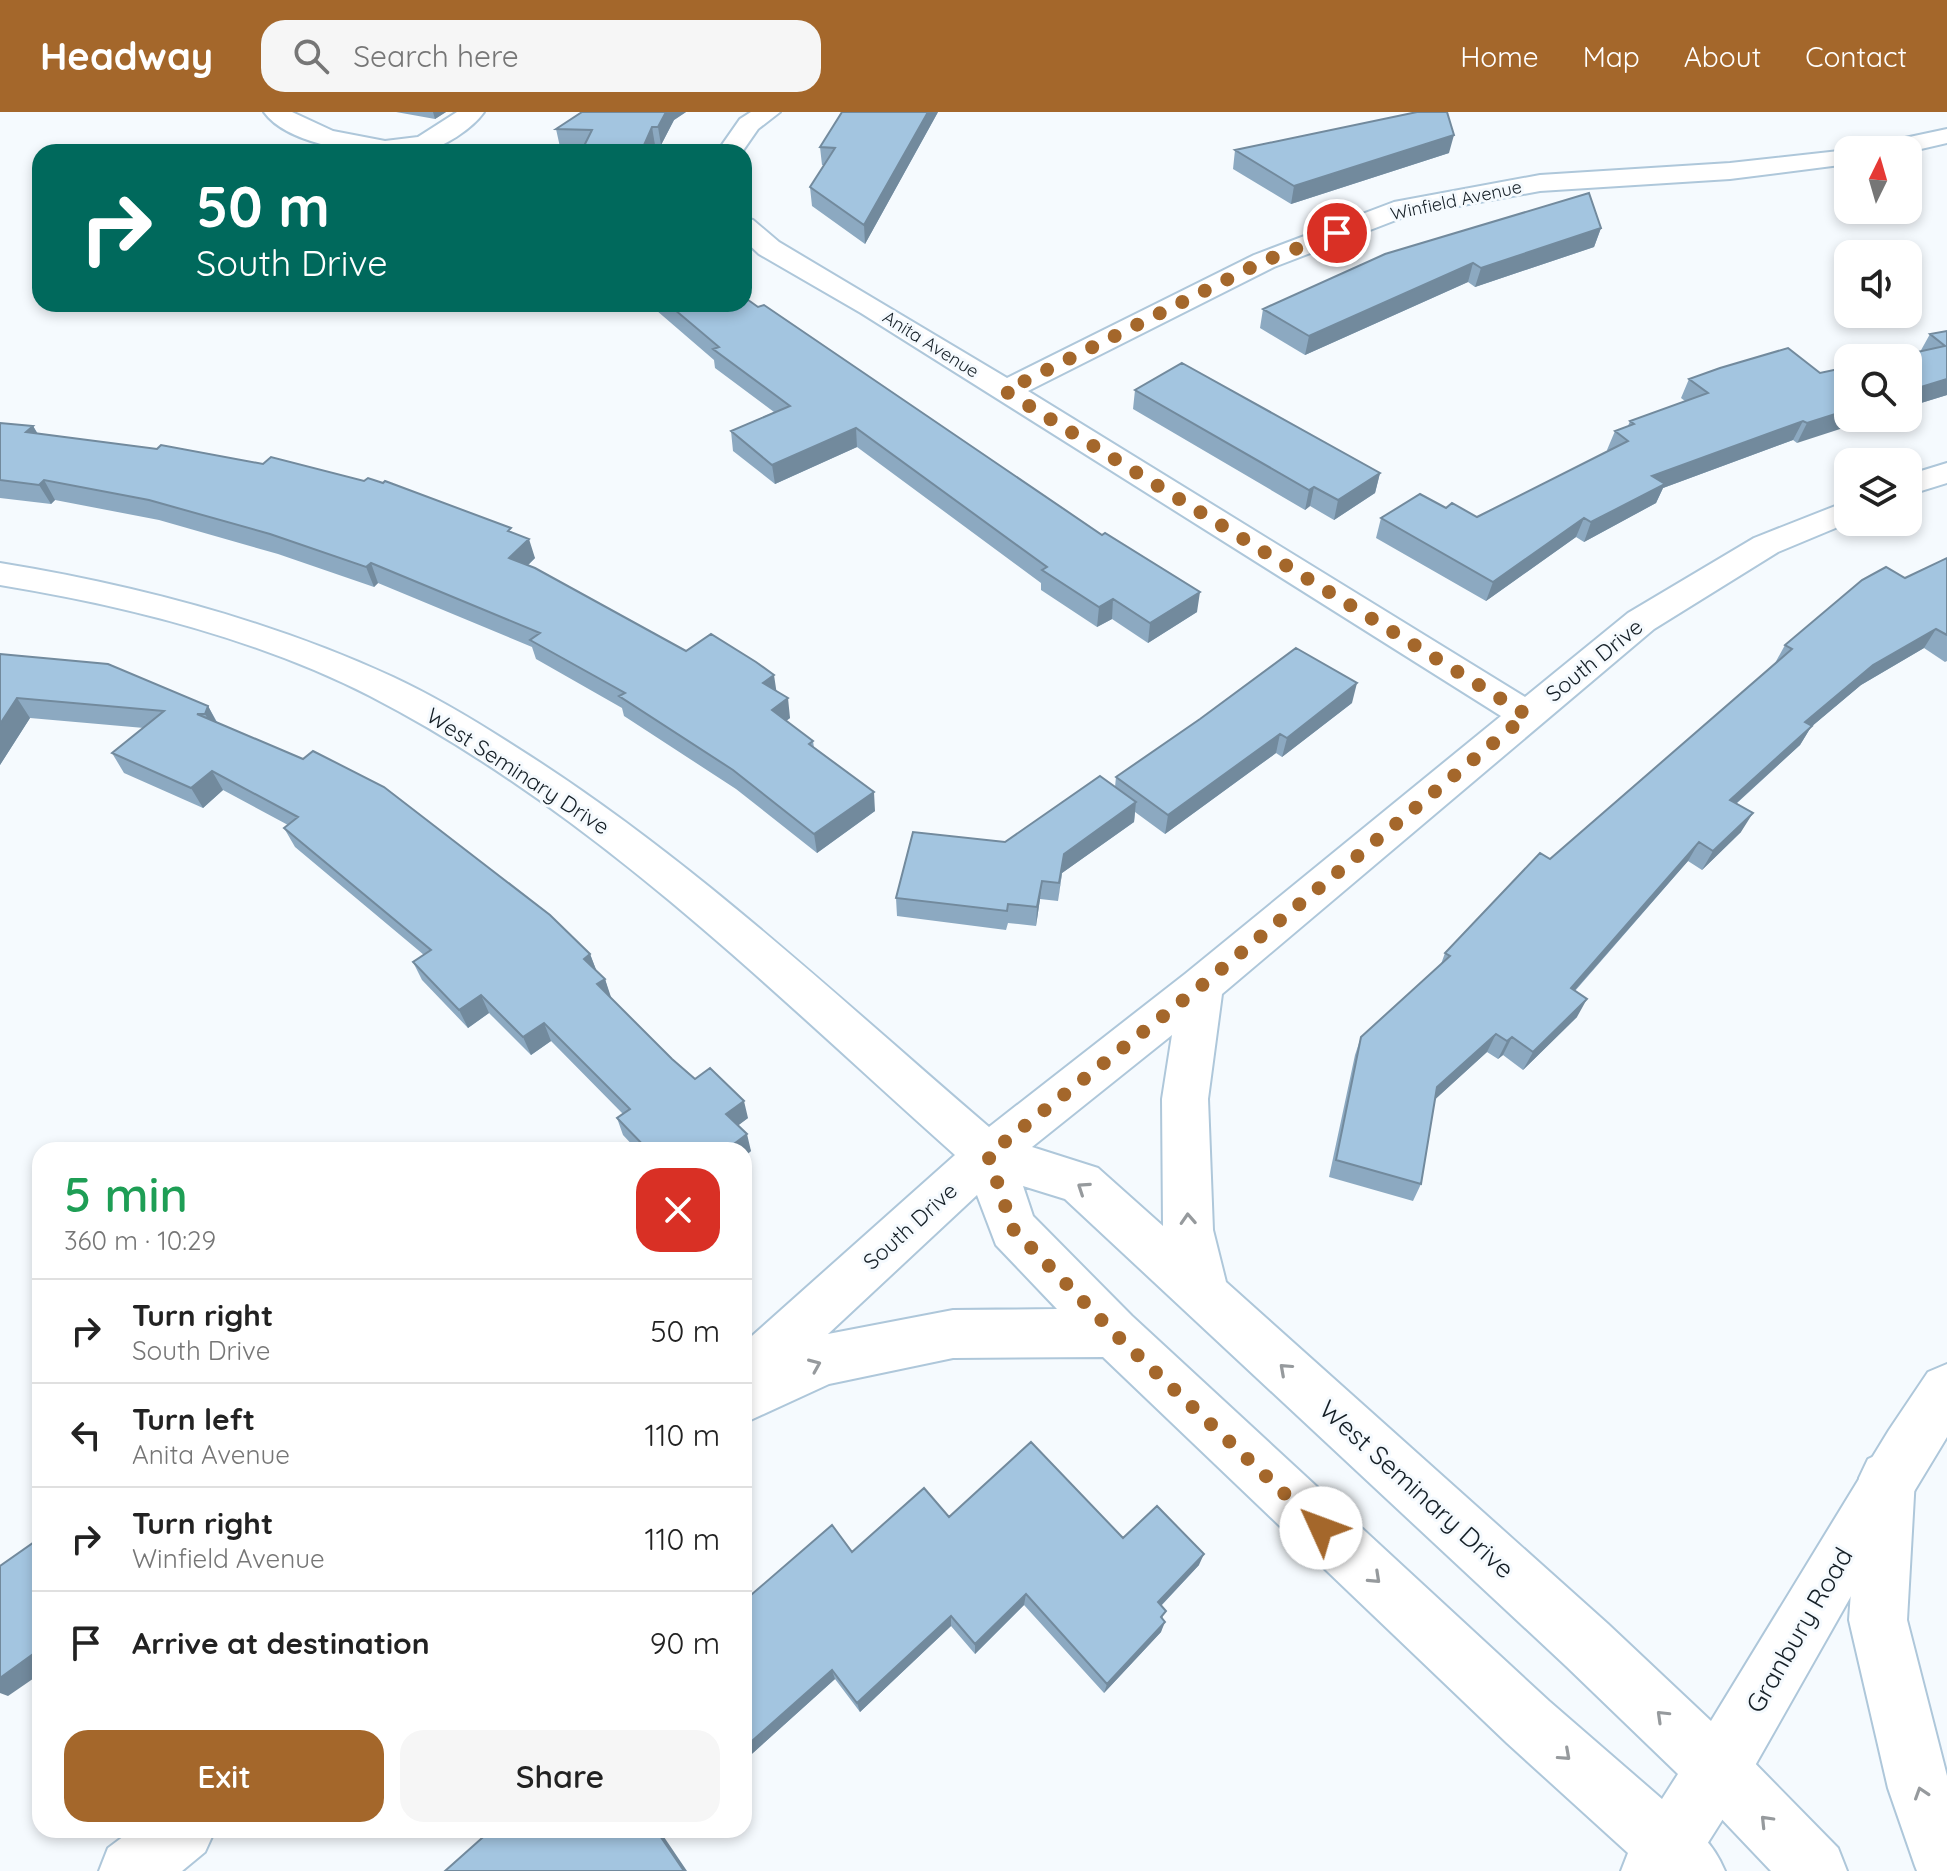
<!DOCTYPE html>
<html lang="en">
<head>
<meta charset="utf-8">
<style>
	:root { --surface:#fff; --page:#f6f6f6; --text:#222; --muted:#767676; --line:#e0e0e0; --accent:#a4672b }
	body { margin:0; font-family:Quicksand,sans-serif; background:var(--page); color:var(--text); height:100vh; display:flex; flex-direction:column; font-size:30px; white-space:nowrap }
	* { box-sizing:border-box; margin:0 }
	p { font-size:26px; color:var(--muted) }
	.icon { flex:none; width:44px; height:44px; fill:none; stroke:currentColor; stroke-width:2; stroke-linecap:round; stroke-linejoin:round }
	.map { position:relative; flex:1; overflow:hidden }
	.panel { position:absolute; left:32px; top:1030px; width:720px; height:696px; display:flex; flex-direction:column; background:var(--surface); border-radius:24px; box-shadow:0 4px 12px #0003 }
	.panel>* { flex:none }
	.top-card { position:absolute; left:32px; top:32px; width:720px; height:168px; border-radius:24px; box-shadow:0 4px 12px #0003; background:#00695c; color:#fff; overflow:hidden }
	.needle { width:52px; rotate:5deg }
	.tools { position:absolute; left:1834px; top:24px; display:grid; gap:16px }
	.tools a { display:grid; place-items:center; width:88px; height:88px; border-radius:16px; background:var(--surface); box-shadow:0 4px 12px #0003; font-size:40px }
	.pin { position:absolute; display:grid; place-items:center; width:68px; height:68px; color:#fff; margin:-34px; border:4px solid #fff; border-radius:50%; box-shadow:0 2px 8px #0007 }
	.me { position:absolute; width:88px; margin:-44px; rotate:313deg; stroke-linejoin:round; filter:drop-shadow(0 0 6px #0008) }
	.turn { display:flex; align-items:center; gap:28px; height:168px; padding:0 32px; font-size:36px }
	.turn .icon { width:104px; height:104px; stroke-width:2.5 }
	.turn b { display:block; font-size:56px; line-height:68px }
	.round { display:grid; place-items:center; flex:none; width:84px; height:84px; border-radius:24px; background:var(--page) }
	.overview { display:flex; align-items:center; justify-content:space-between; height:136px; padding:0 32px }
	h1 { font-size:48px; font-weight:600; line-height:60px; color:#1e9e55 }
	.button { display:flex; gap:16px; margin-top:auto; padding:16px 32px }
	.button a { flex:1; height:92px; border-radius:24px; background:var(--accent); color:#fff; font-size:32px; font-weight:600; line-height:92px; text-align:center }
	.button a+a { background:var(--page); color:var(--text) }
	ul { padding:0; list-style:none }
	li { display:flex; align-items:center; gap:24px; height:104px; padding:0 32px; border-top:2px solid var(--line) }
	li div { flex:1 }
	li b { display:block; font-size:30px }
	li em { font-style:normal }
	header { display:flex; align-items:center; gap:48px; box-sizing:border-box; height:112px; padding:0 40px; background:var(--accent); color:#fff }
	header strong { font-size:38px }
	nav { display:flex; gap:44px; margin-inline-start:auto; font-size:28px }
	.search { width:560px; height:72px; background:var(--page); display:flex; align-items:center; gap:20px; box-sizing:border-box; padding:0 28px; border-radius:24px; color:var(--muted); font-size:30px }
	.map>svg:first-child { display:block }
</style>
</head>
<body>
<header>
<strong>Headway</strong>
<div class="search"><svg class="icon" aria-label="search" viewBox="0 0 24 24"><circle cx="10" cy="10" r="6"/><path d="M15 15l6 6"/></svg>Search here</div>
<nav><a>Home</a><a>Map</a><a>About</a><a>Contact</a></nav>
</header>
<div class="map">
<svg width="1947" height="1759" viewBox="0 0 1947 1759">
	<rect width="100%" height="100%" fill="#f5fafe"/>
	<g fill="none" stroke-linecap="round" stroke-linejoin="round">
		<defs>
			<path id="minor" d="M264,0H292L333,19L385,29L418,25L457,0H484C472,17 443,36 422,40C382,46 289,36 264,0Z
				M751,0H780L758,17L742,40H717L740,7Z
				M1947,17V31L1908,40L1869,38L1872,33Z
				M1848,38V52L1730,67L1540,79L1409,103L1274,155L1028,279L1525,585L1628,501L1754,426L1848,389L1850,410L1778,440L1654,517L1222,882L1208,987L1213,1118L1226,1170L1608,1512L1711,1609L1889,1318L1928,1260L1947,1252V1325L1855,1477L1740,1680L1690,1759H1621L1628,1741L1507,1631L1103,1245L953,1246L829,1272L744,1311V1231L955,1043C770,878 593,699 370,584C259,527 123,493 0,473V451C135,473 269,508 393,565C436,585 479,611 519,637C689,744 836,884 989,1015L1185,862L1501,604L861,201L759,142L744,128V106L753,108L779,130L1007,266L1254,143L1394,90L1540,63L1730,51ZM1172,923L1162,987L1163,1114L1098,1056L1032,1035ZM1023,1074L1065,1087L1566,1554L1678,1662L1662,1687L1549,1589L1132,1204L1033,1104ZM977,1083L996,1133L1057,1197L953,1198L828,1222Z
				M1947,351V371L1908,383V363Z
				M132,1718H215L205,1740L182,1759H99L108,1736Z"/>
			<path id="major" d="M1887,1338L1906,1347L1915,1366L1907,1508L1947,1664V1759H1917L1915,1754L1888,1676L1849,1508L1859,1366L1868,1347Z
				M1718,1627L1740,1636L1838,1736L1847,1759H1771L1696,1680L1687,1658L1696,1636Z
				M1669,1703C1697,1715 1713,1731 1725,1759H1648L1637,1735L1647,1713Z"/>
		</defs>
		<use href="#minor" stroke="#aec7da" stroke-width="4"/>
		<use href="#major" stroke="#aec7da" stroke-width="4"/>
		<use href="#minor" fill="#fff" fill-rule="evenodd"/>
		<use href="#major" fill="#fff" fill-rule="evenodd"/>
	</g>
	<path fill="#8ca9c1" d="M396,0H446L435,7Z
		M582,0H686L674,8L661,33H655L652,40H581L583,36L560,35L556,17Z
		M938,0L865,132L812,94L810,75L824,53H822L820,35Z
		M1235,38L1449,41L1291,92L1233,57Z
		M1601,116L1594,135L1475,175L1468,170L1305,243L1260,216L1263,197Z
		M649,192H744L758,195L1197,500L1148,531L1112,507L1097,515L1041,478V471L857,335L775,372L733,339L731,319L774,300L715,256L714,248Z
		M1947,219V283L1908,295V246L1920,240L1930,222Z
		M1848,255L1797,331L1793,328L1663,376L1656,391L1584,430L1576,425L1486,489L1376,426L1381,406L1446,396L1477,405L1608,339L1607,338L1615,319L1628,314L1630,309L1685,289L1681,286L1689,267L1820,261Z
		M1135,278L1380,361L1375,381L1334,408L1310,394L1305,398L1133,297Z
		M0,311L33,314L38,322L512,420L535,446L528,453L686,539L777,579L790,606L786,609L813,629L814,636L875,699L817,741L736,677L624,604L622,596L536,547L532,535L378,471L374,475L278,442L159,408L55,388L51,392L0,386Z
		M1947,446V549L1945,550L1924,536L1861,573L1811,615L1800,633L1736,692L1741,720L1702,758L1688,749L1575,879L1577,905L1523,958L1503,943L1498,947L1487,940L1435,987L1421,1072L1413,1089L1329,1065L1355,943L1361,925L1441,852L1445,841L1550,747L1774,553L1785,533L1905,466Z
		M0,542L208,594L217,610L590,842L596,858L605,867L610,885L672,947L695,967L748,1006L738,1013L751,1039L744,1045V1038H637L623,1023L617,1006L623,1002L551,929L531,943L489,901L468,916L422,868L413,850L424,843L295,735L284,716L288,713L223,678L203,696L124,661L112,641L144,616L30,606L0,653Z
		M1352,591L1282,645L1276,641L1165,722L1135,700L1134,710L1062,761L1058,789L1040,787L1036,814L1008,811L1006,818L897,804L896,786L1115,675L1116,665Z
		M949,1405L1123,1426L1199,1453L1161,1494L1163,1507L1161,1520L1104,1581L1024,1493L975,1542L951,1514L860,1600L835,1567L744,1649L852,1440Z"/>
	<path fill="#728a9d" d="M433,0H446L435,7Z
		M666,0H686L674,8L661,33L658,15Z
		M928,0H938L865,132L864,113Z
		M652,15L655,33L652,40H641Z
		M1454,23L1449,41L1291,92L1294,74Z
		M1601,116L1594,135L1475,175L1481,156Z
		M1473,151L1468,170L1305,243L1309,224Z
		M1947,267V283L1908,295V279Z
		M1848,298V306H1874L1797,331L1807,311Z
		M1803,309L1793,328L1663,376L1656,391L1584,430L1591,410L1652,364Z
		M33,314L44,333L26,320Z
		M856,316L857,335L775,372L772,353Z
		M1380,361L1375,381L1334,408L1338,388Z
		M44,368L55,388L51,392L39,373Z
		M1314,375L1310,394L1305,398L1309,378Z
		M1584,406L1576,425L1486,489L1493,470Z
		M529,427L535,446L515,466L509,446Z
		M371,451L378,471L374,475L366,455Z
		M1200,480L1197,500L1148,531L1150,511Z
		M1113,487L1112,507L1097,515L1099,495Z
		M1936,517L1924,536L1861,573L1811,615L1800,633L1719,707L1730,688L1805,610L1873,553Z
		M774,563L777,583L763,571Z
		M1357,571L1352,591L1282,645L1287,626Z
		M17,586L30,606L0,653V612Z
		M788,586L790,606L775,617L772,598Z
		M208,594L218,613L216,622L205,602Z
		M1280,622L1276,641L1165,722L1168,703Z
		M212,659L223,678L203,696L191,676Z
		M874,680L875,699L817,741L814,722Z
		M1136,690L1134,710L1062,761L1058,789L1064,742Z
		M1753,701L1741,720L1702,758L1713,739Z
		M1699,730L1688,749L1561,894L1571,876Z
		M1042,769L1040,787L1036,814L1037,795Z
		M590,842L597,860L584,847Z
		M605,867L611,885L603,890L597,872Z
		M481,883L489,901L468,916L459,898Z
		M1587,887L1577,905L1523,958L1533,940Z
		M544,911L551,929L531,943L523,925Z
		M1496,922L1487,940L1429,993L1437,975Z
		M1512,925L1503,943L1498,947L1507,929Z
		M744,989L748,1006L731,1019L726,1002Z
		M747,1022L751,1039L744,1045V1038H726Z
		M1204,1442L1199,1453L1154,1501L1158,1490Z
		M1026,1482L1024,1493L975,1542V1532Z
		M951,1504V1514L860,1600L857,1591Z
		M1165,1510L1161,1520L1104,1581L1107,1572Z
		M40,1537V1562L8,1584L0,1581V1566Z
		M832,1558L835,1567L744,1649V1636Z
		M656,1718H666L662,1722L687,1759H684Z"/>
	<path fill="#a3c5e0" stroke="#728a9d" stroke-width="2" d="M582,0H666L658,15H652L641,40H581L592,18L556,17Z
		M842,0H928L864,113L810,75L835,36L820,35Z
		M1417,0H1447L1454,23L1294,74L1235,38Z
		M1589,81L1601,116L1481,156L1473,151L1309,224L1263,197L1385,142Z
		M744,185L758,195L764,193L1102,423L1105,421L1200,480L1150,511L1113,487L1099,495L1042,458L1047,455L856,316L772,353L731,319L790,294L713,237L719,235L668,192H744Z
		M1947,219V267L1908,279V246H1890L1945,234L1930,222Z
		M1788,236L1820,261L1848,255V298L1807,311L1803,309L1652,364L1665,372L1591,410L1584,406L1493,470L1381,406L1420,382L1446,396L1452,391L1477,405L1628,329L1615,319L1634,312L1630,309L1708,281L1689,267L1720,256Z
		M1182,251L1380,361L1338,388L1314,375L1309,378L1135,278Z
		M0,311L33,314L26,320L157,337L161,333L263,352L271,345L364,369L368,366L383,371L385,369L511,416L508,419L529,427L509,446L535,456L686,539L711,522L756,550L774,563L763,571L788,586L772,598L813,629L809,632L874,680L814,722L733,658L619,584L625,581L530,528L540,521L371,451L366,455L270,422L149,388L44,368L39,373L0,368Z
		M1947,446V523L1936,517L1873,553L1805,610L1812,614L1730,688L1753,701L1713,739L1699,730L1571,876L1587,887L1533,940L1512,925L1507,929L1496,922L1437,975L1421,1072L1336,1048L1361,925L1450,844L1445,841L1540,741L1550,747L1792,537L1785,533L1862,468L1886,455L1905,466Z
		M1296,536L1357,571L1287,626L1280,622L1168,703L1116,665L1200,607Z
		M0,542L108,552L208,594L205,602H197L303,647L313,639L384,675L550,803L590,842L584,847L605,867L597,872L672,947L695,967L710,956L744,989L726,1002L747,1022L726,1038H648L617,1006L630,997L544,911L523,925L481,883L459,898L413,850L431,838L284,716L298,705L212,659L191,676L112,641L164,599L17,586L0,612Z
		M1100,664L1136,690L1064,742L1059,771L1042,769L1037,795L1008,792L1007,799L896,786L913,720L1005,730Z
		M1031,1330L1123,1426L1157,1394L1204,1442L1158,1490L1166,1499L1161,1505L1165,1510L1107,1572L1026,1482L975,1532L951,1504L857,1591L832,1558L744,1636V1489L832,1413L852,1440L924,1376L949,1405Z
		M40,1426V1537L0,1566V1454Z
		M491,1718H656L684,1759H445Z"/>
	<defs><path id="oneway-chevron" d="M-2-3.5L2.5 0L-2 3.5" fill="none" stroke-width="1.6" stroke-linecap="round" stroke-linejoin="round" transform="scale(2)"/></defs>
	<g stroke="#969a9d">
		<use href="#oneway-chevron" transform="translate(1083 1076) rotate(-146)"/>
		<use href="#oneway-chevron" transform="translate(1188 1107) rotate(-93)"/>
		<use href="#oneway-chevron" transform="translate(815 1253) rotate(-23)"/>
		<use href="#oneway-chevron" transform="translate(1285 1257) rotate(-138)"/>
		<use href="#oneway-chevron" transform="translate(1375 1466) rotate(43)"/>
		<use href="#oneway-chevron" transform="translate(1662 1604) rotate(-136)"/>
		<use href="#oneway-chevron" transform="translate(1565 1643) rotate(42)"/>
		<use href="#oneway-chevron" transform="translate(1921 1681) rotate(-108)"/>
		<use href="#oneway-chevron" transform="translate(1766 1709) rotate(-134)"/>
	</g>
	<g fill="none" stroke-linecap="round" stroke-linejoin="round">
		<path stroke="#a4672b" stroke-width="14" stroke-dasharray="0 25.2" d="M1321,1416L1114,1221L1013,1117L988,1043L1201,874L1527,603L1005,279L1264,149L1337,121"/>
	</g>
	<g text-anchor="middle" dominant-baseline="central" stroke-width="6" stroke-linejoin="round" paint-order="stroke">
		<g font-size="18" fill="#151f26" stroke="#f5fafe">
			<text transform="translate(1456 88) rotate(-12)">Winfield Avenue</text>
			<text transform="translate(931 232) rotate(32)">Anita Avenue</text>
		</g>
		<g font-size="22" fill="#151f26" stroke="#f5fafe">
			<text transform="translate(1594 548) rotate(-39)">South Drive</text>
			<text transform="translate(518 659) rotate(33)">West Seminary Drive</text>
			<text transform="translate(910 1114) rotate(-42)">South Drive</text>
		</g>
		<g font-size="26" fill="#151f26" stroke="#f5fafe">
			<text transform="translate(1417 1377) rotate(42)">West Seminary Drive</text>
			<text transform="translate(1799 1518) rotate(-60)">Granbury Road</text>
		</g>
	</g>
</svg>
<div class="tools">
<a><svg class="needle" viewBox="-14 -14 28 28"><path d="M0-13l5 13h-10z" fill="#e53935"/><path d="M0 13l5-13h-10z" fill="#767676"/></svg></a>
<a><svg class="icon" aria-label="sound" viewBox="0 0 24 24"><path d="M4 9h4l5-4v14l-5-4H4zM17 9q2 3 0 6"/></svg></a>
<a><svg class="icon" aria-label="search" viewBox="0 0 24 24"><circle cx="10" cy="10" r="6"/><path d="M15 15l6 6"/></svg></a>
<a><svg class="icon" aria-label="layers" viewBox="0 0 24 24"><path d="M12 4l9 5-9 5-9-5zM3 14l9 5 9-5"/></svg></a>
</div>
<div class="pin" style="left:1337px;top:121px;background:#d93025"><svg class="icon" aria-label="arrive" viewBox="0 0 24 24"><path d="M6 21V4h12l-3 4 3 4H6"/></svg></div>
<svg class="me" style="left:1321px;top:1416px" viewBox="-20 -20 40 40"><circle r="19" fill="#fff"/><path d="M0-13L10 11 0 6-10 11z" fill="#a4672b"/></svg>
<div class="top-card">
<div class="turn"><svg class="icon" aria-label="right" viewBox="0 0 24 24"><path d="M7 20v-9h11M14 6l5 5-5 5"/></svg><div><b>50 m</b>South Drive</div></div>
</div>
<section class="panel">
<div class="overview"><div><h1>5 min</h1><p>360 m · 10:29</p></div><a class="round" style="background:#d93025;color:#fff"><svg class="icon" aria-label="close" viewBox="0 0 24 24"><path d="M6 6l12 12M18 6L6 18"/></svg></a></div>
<ul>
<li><svg class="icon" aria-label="right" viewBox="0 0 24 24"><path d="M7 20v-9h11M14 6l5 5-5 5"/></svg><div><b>Turn right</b><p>South Drive</p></div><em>50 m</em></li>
<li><svg class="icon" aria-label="left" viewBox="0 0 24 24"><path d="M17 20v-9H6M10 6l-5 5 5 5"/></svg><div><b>Turn left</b><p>Anita Avenue</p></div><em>110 m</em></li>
<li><svg class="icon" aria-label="right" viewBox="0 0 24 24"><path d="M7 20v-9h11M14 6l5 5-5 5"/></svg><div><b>Turn right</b><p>Winfield Avenue</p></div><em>110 m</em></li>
<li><svg class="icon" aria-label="arrive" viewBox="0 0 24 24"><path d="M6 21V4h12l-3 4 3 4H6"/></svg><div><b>Arrive at destination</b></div><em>90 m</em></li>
</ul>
<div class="button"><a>Exit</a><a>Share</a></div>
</section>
</div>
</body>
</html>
